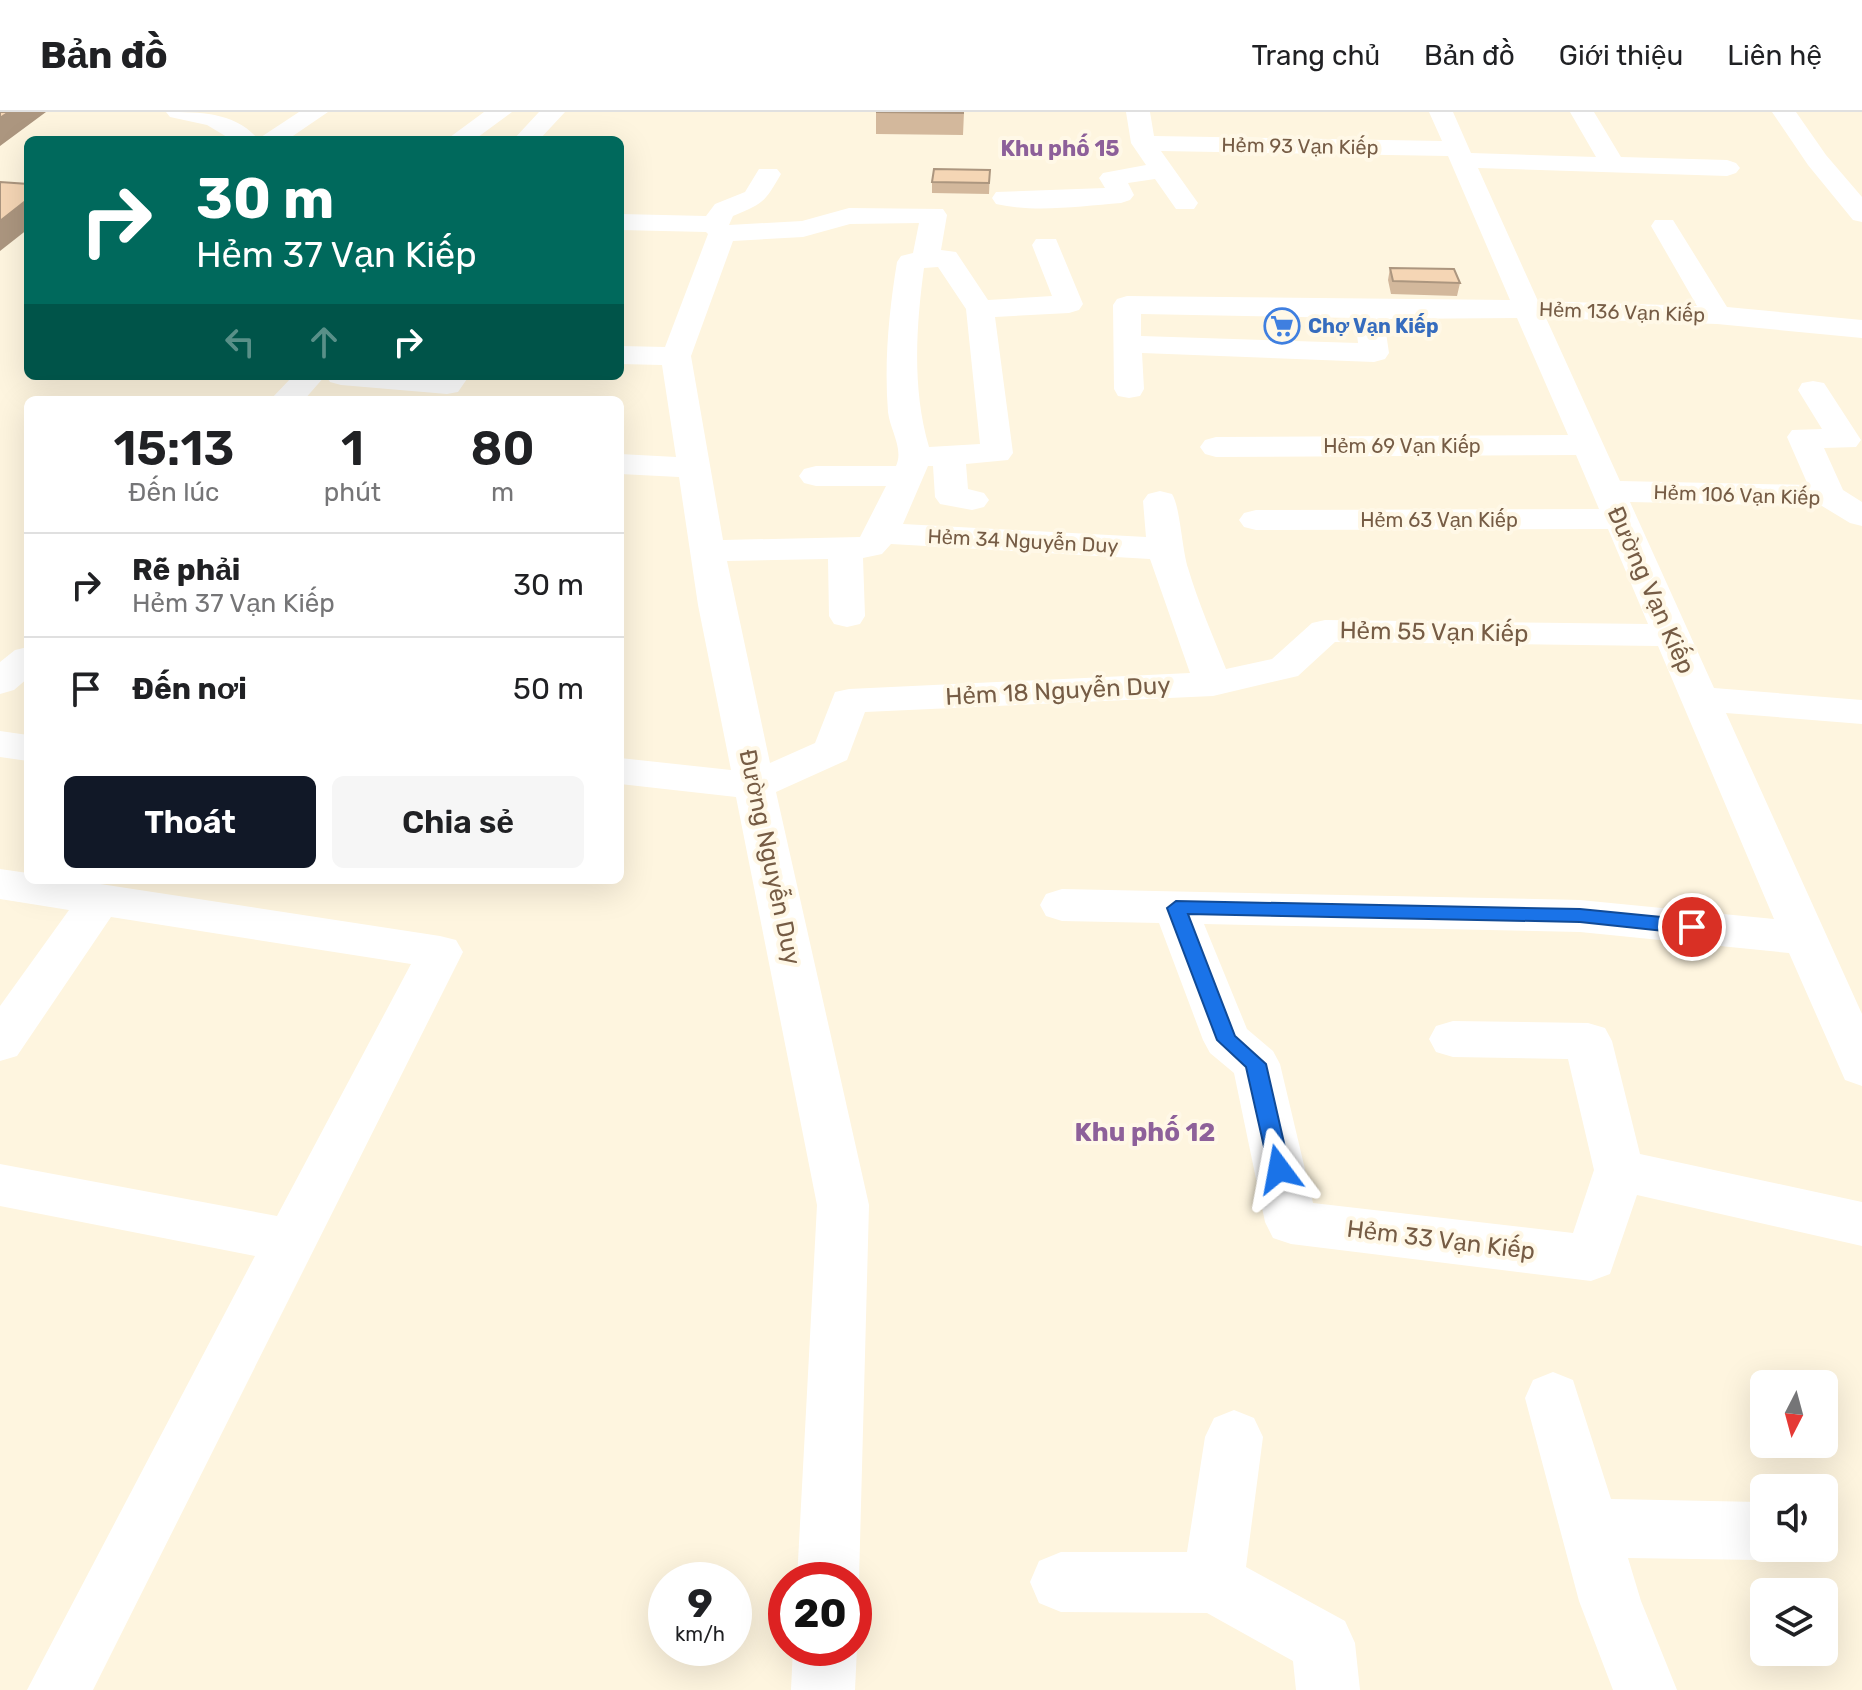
<!DOCTYPE html>
<html lang="vi">
<head>
<meta charset="utf-8">
<style>
	:root { --surface:#fff; --page:#f6f6f6; --text:#202124; --muted:#757577; --line:#e0e0e0; --accent:#111827 }
	body { margin:0; font-family:Rubik,sans-serif; background:var(--page); color:var(--text); height:100vh; display:flex; flex-direction:column; font-size:30px; white-space:nowrap }
	* { box-sizing:border-box; margin:0 }
	p { font-size:26px; color:var(--muted) }
	.icon { flex:none; width:44px; height:44px; fill:none; stroke:currentColor; stroke-width:2; stroke-linecap:round; stroke-linejoin:round }
	.map { position:relative; flex:1; overflow:hidden }
	.drawer { position:absolute; left:24px; top:284px; width:600px; height:488px; display:flex; flex-direction:column; background:var(--surface); border-radius:12px; box-shadow:0 8px 32px #0002 }
	.drawer>* { flex:none }
	.hud { position:absolute; left:24px; top:24px; width:600px; height:244px; border-radius:12px; box-shadow:0 8px 32px #0002; background:#00695c; color:#fff; overflow:hidden }
	.needle { width:52px; rotate:186deg }
	.fabs { position:absolute; left:1750px; top:1258px; display:grid; gap:16px }
	.fabs a { display:grid; place-items:center; width:88px; height:88px; border-radius:12px; background:var(--surface); box-shadow:0 8px 32px #0002; font-size:40px }
	.speed { position:absolute; left:648px; top:1450px; display:flex; gap:16px; font-size:40px; font-weight:700; text-align:center }
	.speed>* { display:grid; place-content:center; width:104px; height:104px; border-radius:50%; background:var(--surface); box-shadow:0 8px 32px #0002; line-height:1 }
	.speed small { font-size:20px; font-weight:400 }
	.speed .limit { border:12px solid #d22; background:#fff; color:#111 }
	.pin { position:absolute; display:grid; place-items:center; width:68px; height:68px; color:#fff; margin:-34px; border:4px solid #fff; border-radius:50%; box-shadow:0 2px 8px #0007 }
	.me { position:absolute; width:88px; margin:-44px; rotate:347deg; stroke-linejoin:round; filter:drop-shadow(0 0 6px #0008) }
	.turn { display:flex; align-items:center; gap:28px; height:168px; padding:0 40px; font-size:36px }
	.turn .icon { width:104px; height:104px; stroke-width:2.5 }
	.turn b { display:block; font-size:56px; line-height:68px }
	.lanes { display:flex; align-items:center; height:76px; padding:0 40px; background:#0003; justify-content:center; gap:40px; direction:ltr }
	.lanes .off { opacity:.35 }
	.eta { display:flex; justify-content:space-evenly; align-items:center; height:136px; text-align:center }
	.eta b { font-size:48px; font-weight:600; line-height:56px }
	.action { display:flex; gap:16px; margin-top:auto; padding:16px 40px }
	.action a { flex:1; height:92px; border-radius:12px; background:var(--accent); color:#fff; font-size:32px; font-weight:600; line-height:92px; text-align:center }
	.action a+a { background:var(--page); color:var(--text) }
	ul { padding:0; list-style:none }
	li { display:flex; align-items:center; gap:24px; height:104px; padding:0 40px; border-top:2px solid var(--line) }
	li div { flex:1 }
	li b { display:block; font-size:30px }
	li em { font-style:normal }
	header { display:flex; align-items:center; gap:48px; box-sizing:border-box; height:112px; padding:0 40px; background:var(--surface); border-bottom:2px solid var(--line) }
	header strong { font-size:38px }
	nav { display:flex; gap:44px; margin-inline-start:auto; font-size:28px }
	.map>svg:first-child { display:block }
</style>
</head>
<body>
<header>
<strong>Bản đồ</strong>
<nav><a>Trang chủ</a><a>Bản đồ</a><a>Giới thiệu</a><a>Liên hệ</a></nav>
</header>
<div class="map">
<svg width="1862" height="1578" viewBox="0 0 1862 1578">
	<rect width="100%" height="100%" fill="#fef5df"/>
	<g fill="none" stroke-linecap="round" stroke-linejoin="round">
		<path fill="#fff" fill-rule="evenodd" d="M166,0C200,0 235,0 258,27L299,0H328L287,28H232L207,13L170,5Z
			M484,0H512L474,28H446Z
			M539,0H565L539,28H513Z
			M1126,0H1150L1154,24L1442,29L1429,0H1453L1471,41L1596,45L1570,0H1594L1621,45L1727,48L1736,51L1740,56L1736,61L1727,64L1478,56L1538,189L1697,194L1651,114L1655,108H1673L1727,195L1862,208V226L1717,212L1546,206L1620,369L1808,373L1787,325L1792,318L1822,317L1798,278L1802,271L1813,269L1824,271L1861,328L1856,335L1824,336L1843,378L1862,390V414L1850,411L1822,394L1630,390L1714,576L1862,588V612L1726,601L1862,902V974L1845,968L1789,841L1580,820L1204,812L1247,917L1273,939L1280,952L1313,1091L1573,1121L1594,1058L1568,947L1453,945L1436,940L1429,927L1436,914L1453,909L1588,911L1605,916L1612,929L1640,1042L1862,1090V1134L1637,1083L1610,1162L1591,1169L1291,1132L1273,1126L1265,1110L1234,961L1210,941L1203,928L1159,811L1062,809L1046,804L1040,793L1046,782L1062,777L1580,788L1774,807L1658,534L1335,530L1298,564L1213,584L865,600L847,648L776,680L869,1093L859,1468L854,1479V1468H797L817,1093L736,685L620,672V646L731,658L698,493L679,365L620,362V342L676,345L662,253L620,252V234L665,235L708,122L706,120L620,118V102L706,104L715,92L745,80L759,57H777L781,62C764,91 764,91 733,104L729,113L802,109L849,96L943,97L947,103L941,138L956,140L988,188L1052,184L1032,133L1036,127H1056L1083,192L1079,198L1069,201L995,205L1013,341L1008,348L966,352L968,377L984,381L989,388L984,395L972,398L940,392L935,385L933,354H928L903,412L1146,425L1143,389L1148,382L1160,379L1172,382C1180,394 1182,437 1188,456C1198,490 1213,524 1226,557L1272,547L1312,511L1325,508L1648,512L1608,417L1256,418L1244,415L1239,408L1244,401L1256,398L1599,397L1576,343L1216,345L1205,342L1200,335L1205,328L1216,325L1568,323L1517,206L1384,207L1389,241L1385,247L1374,250L1142,241L1144,277L1140,284L1129,286L1118,284L1114,277L1113,193L1117,187L1127,184L1510,188L1448,44L1161,39L1198,91L1194,97H1176L1155,67L1128,71L1134,83L1130,88L1121,91C1081,94 1036,101 996,92L992,86L996,80L1105,76L1099,66L1103,61L1146,53L1131,31ZM919,111L913,141L901,144L897,150C889,199 884,250 888,300C890,318 904,337 896,354H816L804,357L799,364L804,371L816,374H886L860,425L723,428L691,244L733,129L803,125L850,112ZM938,155L966,197L980,332L929,335C912,277 916,215 924,156ZM1141,202L1355,206L1358,231L1141,224ZM891,432L1150,447L1190,561L849,577L835,580L815,631L770,651L727,449L828,447L829,504L834,512L847,515L860,512L865,504L863,446L882,442Z
			M1772,0H1796L1826,43L1862,85V110L1853,108L1808,53Z
			M293,264H325L304,288H270Z
			M326,264H469L458,280L447,282L341,273L330,270Z
			M28,535V566L14,578L0,582V550L15,538Z
			M0,619L28,623V649L0,645Z
			M0,757L28,761V768H74L440,824L456,828L463,840L93,1578H27L255,1144L0,1094V1052L277,1104L411,852L111,805L17,944L0,949V894L69,798L0,787Z
			M1553,1260L1573,1268L1611,1387L1760,1390L1764,1392V1436H1783L1781,1440L1760,1448L1628,1446L1641,1489L1677,1578H1613L1579,1489L1525,1286L1533,1268Z
			M1234,1298L1254,1306L1263,1325L1246,1455L1345,1509L1355,1531L1360,1578H1296L1293,1549L1207,1501L1061,1500L1039,1491L1030,1470L1039,1449L1061,1440H1187L1205,1325L1214,1306Z
			M854,1530L857,1536L855,1578H791L793,1536H854Z"/>
	</g>
	<path fill="#d3b89c" d="M876,0H964L963,23L876,22Z
		M990,58L989,82L932,81V70Z
		M1390,156L1460,171L1457,184L1391,182L1388,168Z"/>
	<path fill="#ac967f" d="M9,0H46L0,34V6Z
		M28,87V117L0,139V109Z"/>
	<path fill="#f5d6b5" stroke="#ac967f" stroke-width="2" d="M0,0H9L0,6Z
		M876,0H963V1Z
		M934,57L990,58L989,71L932,70Z
		M0,70L28,72V87L0,109Z
		M1390,156L1454,157L1460,171L1393,169Z"/>
	<path fill="#1a73e8" stroke="#114b97" stroke-width="2" d="M1176,789L1580,797L1692,808L1702,815L1692,822L1580,810L1188,802L1235,924L1266,952L1290,1057L1287,1063L1279,1066L1272,1063L1269,1057L1246,955L1217,928L1167,796Z"/>
	<defs>
		<symbol id="supermarket-ring" viewBox="-11 -11 22 22"><circle r="9.5" fill="#fff8e7" stroke="#3f7fe0" stroke-width="1.5"/><path d="M-6-5.5h2.5l.6 2H6L4.5 2H-2.5L-4.4-4H-6ZM-1.5 3.2a1.3 1.3 0 1 0 .1 0ZM3 3.2a1.3 1.3 0 1 0 .1 0Z" fill="#3f7fe0"/></symbol>
	</defs>
	<g fill-rule="evenodd">
		<use href="#supermarket-ring" x="1262" y="194" width="40" height="40"/>
	</g>
	<g text-anchor="middle" dominant-baseline="central" stroke-width="8" stroke-linejoin="round" paint-order="stroke">
		<g font-size="20" fill="#765c45" stroke="#fff8e7">
			<text transform="translate(1300 34) rotate(1)">Hẻm 93 Vạn Kiếp</text>
			<text transform="translate(1622 200) rotate(2)">Hẻm 136 Vạn Kiếp</text>
			<text x="1402" y="334">Hẻm 69 Vạn Kiếp</text>
			<text transform="translate(1737 383) rotate(2)">Hẻm 106 Vạn Kiếp</text>
			<text x="1439" y="408">Hẻm 63 Vạn Kiếp</text>
			<text transform="translate(1023 429) rotate(3)">Hẻm 34 Nguyễn Duy</text>
		</g>
		<g font-size="20" font-weight="bold" fill="#366cbe" stroke="#fff8e7" text-anchor="start">
			<text x="1308" y="214">Chợ Vạn Kiếp</text>
		</g>
		<g font-size="22" font-weight="bold" fill="#8d609a" stroke="#fff8e7">
			<text x="1060" y="36">Khu phố 15</text>
		</g>
		<g font-size="24" fill="#765c45" stroke="#fff8e7">
			<text transform="translate(1651 478) rotate(66)">Đường Vạn Kiếp</text>
			<text transform="translate(1434 520) rotate(1)">Hẻm 55 Vạn Kiếp</text>
			<text transform="translate(1058 579) rotate(-3)">Hẻm 18 Nguyễn Duy</text>
			<text transform="translate(770 745) rotate(78)">Đường Nguyễn Duy</text>
			<text transform="translate(1441 1128) rotate(7)">Hẻm 33 Vạn Kiếp</text>
		</g>
		<g font-size="26" font-weight="bold" fill="#8d609a" stroke="#fff8e7">
			<text x="1145" y="1020">Khu phố 12</text>
		</g>
	</g>
</svg>
<div class="fabs">
<a><svg class="needle" viewBox="-14 -14 28 28"><path d="M0-13l5 13h-10z" fill="#e53935"/><path d="M0 13l5-13h-10z" fill="#757577"/></svg></a>
<a><svg class="icon" aria-label="sound" viewBox="0 0 24 24"><path d="M4 9h4l5-4v14l-5-4H4zM17 9q2 3 0 6"/></svg></a>
<a><svg class="icon" aria-label="layers" viewBox="0 0 24 24"><path d="M12 4l9 5-9 5-9-5zM3 14l9 5 9-5"/></svg></a>
</div>
<div class="speed"><div>9<small>km/h</small></div><div class="limit">20</div></div>
<div class="pin" style="left:1692px;top:815px;background:#d93025"><svg class="icon" aria-label="arrive" viewBox="0 0 24 24"><path d="M6 21V4h12l-3 4 3 4H6"/></svg></div>
<svg class="me" style="left:1279px;top:1057px" viewBox="-20 -20 40 40"><path d="M0-17L14 15 0 8-14 15z" fill="#1a73e8" stroke="#fff" stroke-width="4"/></svg>
<div class="hud">
<div class="turn"><svg class="icon" aria-label="right" viewBox="0 0 24 24"><path d="M7 20v-9h11M14 6l5 5-5 5"/></svg><div><b>30 m</b>Hẻm 37 Vạn Kiếp</div></div>
<div class="lanes"><svg class="icon off" aria-label="left" viewBox="0 0 24 24"><path d="M17 20v-9H6M10 6l-5 5 5 5"/></svg><svg class="icon off" aria-label="ahead" viewBox="0 0 24 24"><path d="M12 20V5M6 11l6-6 6 6"/></svg><svg class="icon" aria-label="right" viewBox="0 0 24 24"><path d="M7 20v-9h11M14 6l5 5-5 5"/></svg></div>
</div>
<section class="drawer">
<div class="eta">
<div><b>15:13</b><p>Đến lúc</p></div>
<div><b>1</b><p>phút</p></div>
<div><b>80</b><p>m</p></div>
</div>
<ul>
<li><svg class="icon" aria-label="right" viewBox="0 0 24 24"><path d="M7 20v-9h11M14 6l5 5-5 5"/></svg><div><b>Rẽ phải</b><p>Hẻm 37 Vạn Kiếp</p></div><em>30 m</em></li>
<li><svg class="icon" aria-label="arrive" viewBox="0 0 24 24"><path d="M6 21V4h12l-3 4 3 4H6"/></svg><div><b>Đến nơi</b></div><em>50 m</em></li>
</ul>
<div class="action"><a>Thoát</a><a>Chia sẻ</a></div>
</section>
</div>
</body>
</html>
